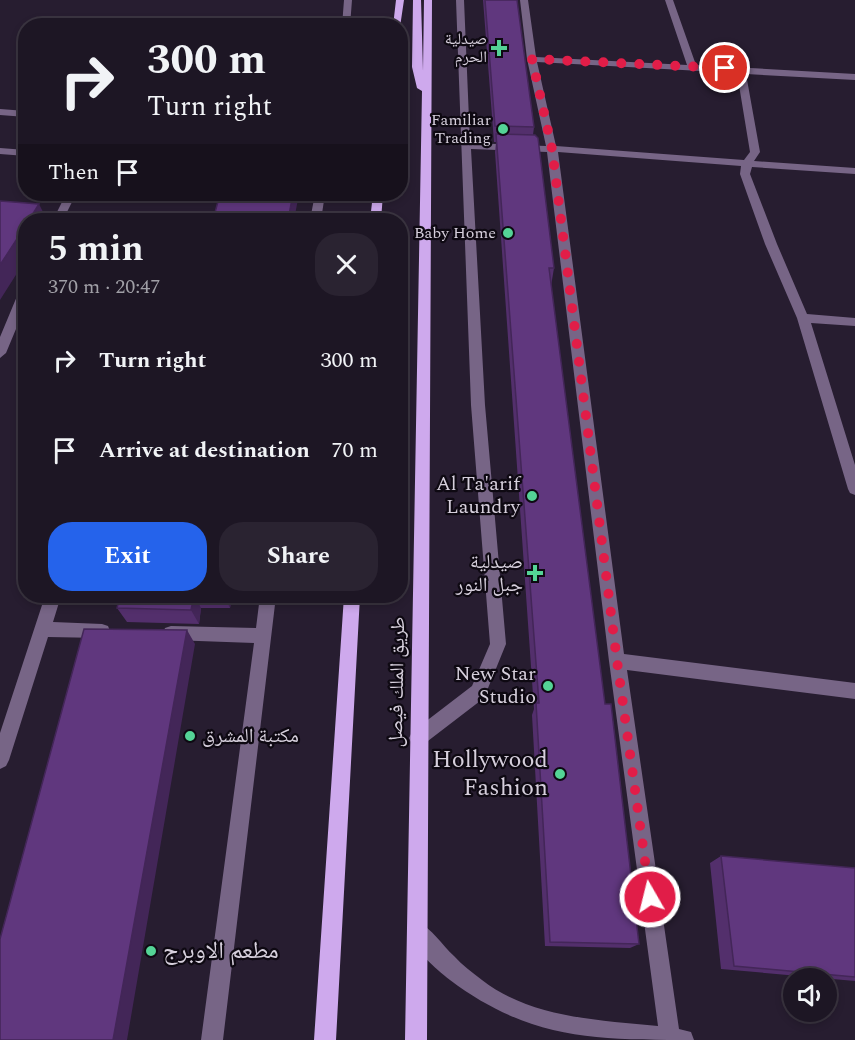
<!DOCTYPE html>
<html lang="en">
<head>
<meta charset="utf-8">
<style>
	:root { --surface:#1d1624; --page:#2a2331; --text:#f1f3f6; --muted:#a09fa6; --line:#3b3541; --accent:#2563eb }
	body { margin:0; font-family:Spectral,"Noto Naskh Arabic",serif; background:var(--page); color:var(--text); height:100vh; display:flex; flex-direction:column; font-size:22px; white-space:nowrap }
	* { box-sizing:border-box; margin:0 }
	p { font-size:20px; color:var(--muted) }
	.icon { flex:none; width:33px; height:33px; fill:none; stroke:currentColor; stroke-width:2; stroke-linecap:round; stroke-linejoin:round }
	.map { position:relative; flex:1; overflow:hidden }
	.side { position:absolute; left:18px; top:213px; width:390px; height:390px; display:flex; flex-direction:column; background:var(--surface); border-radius:24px; box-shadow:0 3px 9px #0003,0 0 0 2px var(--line) }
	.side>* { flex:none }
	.banner { position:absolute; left:18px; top:18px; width:390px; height:183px; border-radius:24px; box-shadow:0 3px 9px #0003,0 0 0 2px var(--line); background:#1d1624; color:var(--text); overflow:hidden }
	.buttons { position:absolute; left:783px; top:968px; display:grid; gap:12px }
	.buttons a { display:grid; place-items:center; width:54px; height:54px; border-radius:50%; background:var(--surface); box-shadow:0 3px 9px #0003,0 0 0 2px var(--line); font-size:30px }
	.pin { position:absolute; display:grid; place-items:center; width:51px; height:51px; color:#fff; margin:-26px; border:3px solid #fff; border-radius:50%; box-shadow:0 2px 6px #0007 }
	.me { position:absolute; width:66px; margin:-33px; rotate:352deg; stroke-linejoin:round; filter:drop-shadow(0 0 4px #0008) }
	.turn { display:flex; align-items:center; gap:21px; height:126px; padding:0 30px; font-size:27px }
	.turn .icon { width:78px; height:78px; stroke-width:2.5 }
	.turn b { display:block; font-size:42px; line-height:51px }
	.then { display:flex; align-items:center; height:57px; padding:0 30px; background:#0003; gap:12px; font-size:22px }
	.round { display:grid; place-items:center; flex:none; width:63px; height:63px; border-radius:24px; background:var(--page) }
	.overview { display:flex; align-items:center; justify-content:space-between; height:102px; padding:0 30px }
	h1 { font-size:36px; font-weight:700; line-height:45px }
	.primary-button { display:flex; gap:12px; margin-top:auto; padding:12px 30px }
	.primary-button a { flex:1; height:69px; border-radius:24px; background:var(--accent); color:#fff; font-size:24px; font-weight:700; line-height:69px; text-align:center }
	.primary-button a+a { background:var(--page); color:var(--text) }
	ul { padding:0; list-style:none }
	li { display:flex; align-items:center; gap:18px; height:90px; padding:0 30px }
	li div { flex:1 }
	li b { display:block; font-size:22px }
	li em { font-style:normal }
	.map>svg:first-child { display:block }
</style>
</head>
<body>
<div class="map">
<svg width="855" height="1040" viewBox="0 0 855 1040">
	<rect width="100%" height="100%" fill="#271d30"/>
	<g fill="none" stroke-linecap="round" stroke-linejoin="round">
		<path fill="#776586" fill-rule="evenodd" d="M344,0H352L350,26H342Z
			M456,0H464L470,143L546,146L527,59L520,0H528L536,57L687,65L665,0H673L696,65L855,74V80L746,74L760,152L754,161L855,168V174L752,167L750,174L777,244L807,314L855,318V326L811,323L855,465V495L850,493L848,489L797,318L765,244L740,174L741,166L558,152L624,654L855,683V699L627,670L679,1029L691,1032L694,1040C596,1040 530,1040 450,980C435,968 414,950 407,932L410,925L417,922C432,928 442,945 454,956C462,965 472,972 482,980C531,1018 598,1020 658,1026L609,661L547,152L471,149L485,405L506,644L484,698L424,744L418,747L412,744L409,738L412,732L472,686L490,644L471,405ZM537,62L737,73L750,152L744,160L556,146Z
			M0,109L26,111V117L0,115Z
			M0,148L26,150V156L0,154Z
			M66,194H76L63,220H53Z
			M315,194H325L321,220H310Z
			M26,285V305L6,353L0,358V337L20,289Z
			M45,596H61L53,622L102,624L108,626L110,631L108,636L102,638L48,637L9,760L6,766L0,769V733Z
			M260,596H276L223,1040H201L254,643L171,640L165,638L163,633L165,628L171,626L256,628Z"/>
		<path fill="#cea9ed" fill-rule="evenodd" d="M396,0H404L400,27L393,26Z
			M413,0H421L423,71L424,0H432L427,1040H405L422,91L417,88L412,67Z
			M373,194H383L381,220H370Z
			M344,596H360L336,1040H314Z"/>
	</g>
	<path fill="#532f6c" d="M483,0H517L534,127L533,135L554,268L551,286L581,526L605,704L639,944L630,948L545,946L532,715L534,709L495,152L496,142H494Z
		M120,596H232L230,608H201L199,624L127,622L117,608Z
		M721,856L855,868V981L721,969L710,863Z"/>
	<path fill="#432658" d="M293,194H299L294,220H288Z
		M39,204L47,220H29Z
		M26,225V259L0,300V265Z
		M194,596H195L201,608L199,624L191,610Z
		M224,596H232L230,608Z
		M187,630L195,644L127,1040H113Z"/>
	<path fill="#60377e" stroke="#432658" stroke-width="1.5" d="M485,0H517L534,127L495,126Z
		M496,134L535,135L538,138L554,268H549L605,704H611L639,944L550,942L536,703H539Z
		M220,194H293L288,220H213Z
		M0,201L39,204L29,220H26V225L0,265Z
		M120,596H194L191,610L117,608Z
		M84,629L187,630L113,1040H0V939Z
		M721,856L855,868V977L734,966Z"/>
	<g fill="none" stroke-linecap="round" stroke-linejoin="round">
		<path stroke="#e11d48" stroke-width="10" stroke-dasharray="0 18" d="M650,897L617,661L552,149L532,59L725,68"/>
	</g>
	<g fill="#54d396" stroke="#0e0912" stroke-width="2">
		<path d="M496 39h6v6h6v6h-6v6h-6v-6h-6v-6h6z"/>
		<circle cx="503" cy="129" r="6"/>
		<circle cx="508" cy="233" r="6"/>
		<circle cx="532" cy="496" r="6"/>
		<path d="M532 564h6v6h6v6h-6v6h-6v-6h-6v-6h6z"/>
		<circle cx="548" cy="686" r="6"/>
		<circle cx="190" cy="736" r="6"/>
		<circle cx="560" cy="774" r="6"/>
		<circle cx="151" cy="951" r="6"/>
	</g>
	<g text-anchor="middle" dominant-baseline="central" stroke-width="4.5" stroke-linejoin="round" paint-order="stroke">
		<g font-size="16" fill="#d6cfdc" stroke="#0e0912" text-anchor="end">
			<text x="487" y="39">صيدلية<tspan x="487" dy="18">الحرم</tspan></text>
			<text x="491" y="120">Familiar<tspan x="491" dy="18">Trading</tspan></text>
			<text x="496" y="233">Baby Home</text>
		</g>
		<g font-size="20" fill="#d6cfdc" stroke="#0e0912" text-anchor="end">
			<text x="520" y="484">Al Ta'arif<tspan x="520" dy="23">Laundry</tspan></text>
			<text x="523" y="562">صيدلية<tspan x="523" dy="23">جبل النور</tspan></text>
			<text x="536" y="674">New Star<tspan x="536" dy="23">Studio</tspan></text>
			<text x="202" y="736" text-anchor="start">مكتبة المشرق</text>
		</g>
		<g font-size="20" fill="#d6cfdc" stroke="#0e0912">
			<text transform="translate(397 682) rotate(-89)">طريق الملك فيصل</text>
		</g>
		<g font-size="24" fill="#d6cfdc" stroke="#0e0912" text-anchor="end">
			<text x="548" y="760">Hollywood<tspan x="548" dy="28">Fashion</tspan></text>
			<text x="163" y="951" text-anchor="start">مطعم الاوبرج</text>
		</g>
	</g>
</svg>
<div class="buttons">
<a><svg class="icon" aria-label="sound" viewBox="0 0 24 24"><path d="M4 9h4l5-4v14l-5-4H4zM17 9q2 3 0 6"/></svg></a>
</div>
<div class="pin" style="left:725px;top:68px;background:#d93025"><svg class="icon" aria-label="arrive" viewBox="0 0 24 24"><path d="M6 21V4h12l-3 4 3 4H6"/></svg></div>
<svg class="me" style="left:650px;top:897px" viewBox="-20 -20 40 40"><circle r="17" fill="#e11d48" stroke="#fff" stroke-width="3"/><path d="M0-11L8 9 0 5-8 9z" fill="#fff"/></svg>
<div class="banner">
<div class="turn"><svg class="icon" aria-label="right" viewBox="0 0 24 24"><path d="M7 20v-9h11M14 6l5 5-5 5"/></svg><div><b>300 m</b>Turn right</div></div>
<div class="then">Then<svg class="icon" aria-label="arrive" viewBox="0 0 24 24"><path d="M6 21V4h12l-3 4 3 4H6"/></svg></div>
</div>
<section class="side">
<div class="overview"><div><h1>5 min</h1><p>370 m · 20:47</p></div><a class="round"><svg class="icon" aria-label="close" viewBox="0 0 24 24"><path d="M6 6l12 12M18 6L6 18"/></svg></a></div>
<ul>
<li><svg class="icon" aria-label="right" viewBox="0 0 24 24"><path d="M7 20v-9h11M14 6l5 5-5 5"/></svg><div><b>Turn right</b></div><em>300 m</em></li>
<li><svg class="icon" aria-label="arrive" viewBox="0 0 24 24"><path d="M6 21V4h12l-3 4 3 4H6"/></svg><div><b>Arrive at destination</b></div><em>70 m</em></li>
</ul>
<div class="primary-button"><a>Exit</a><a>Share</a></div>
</section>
</div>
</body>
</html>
